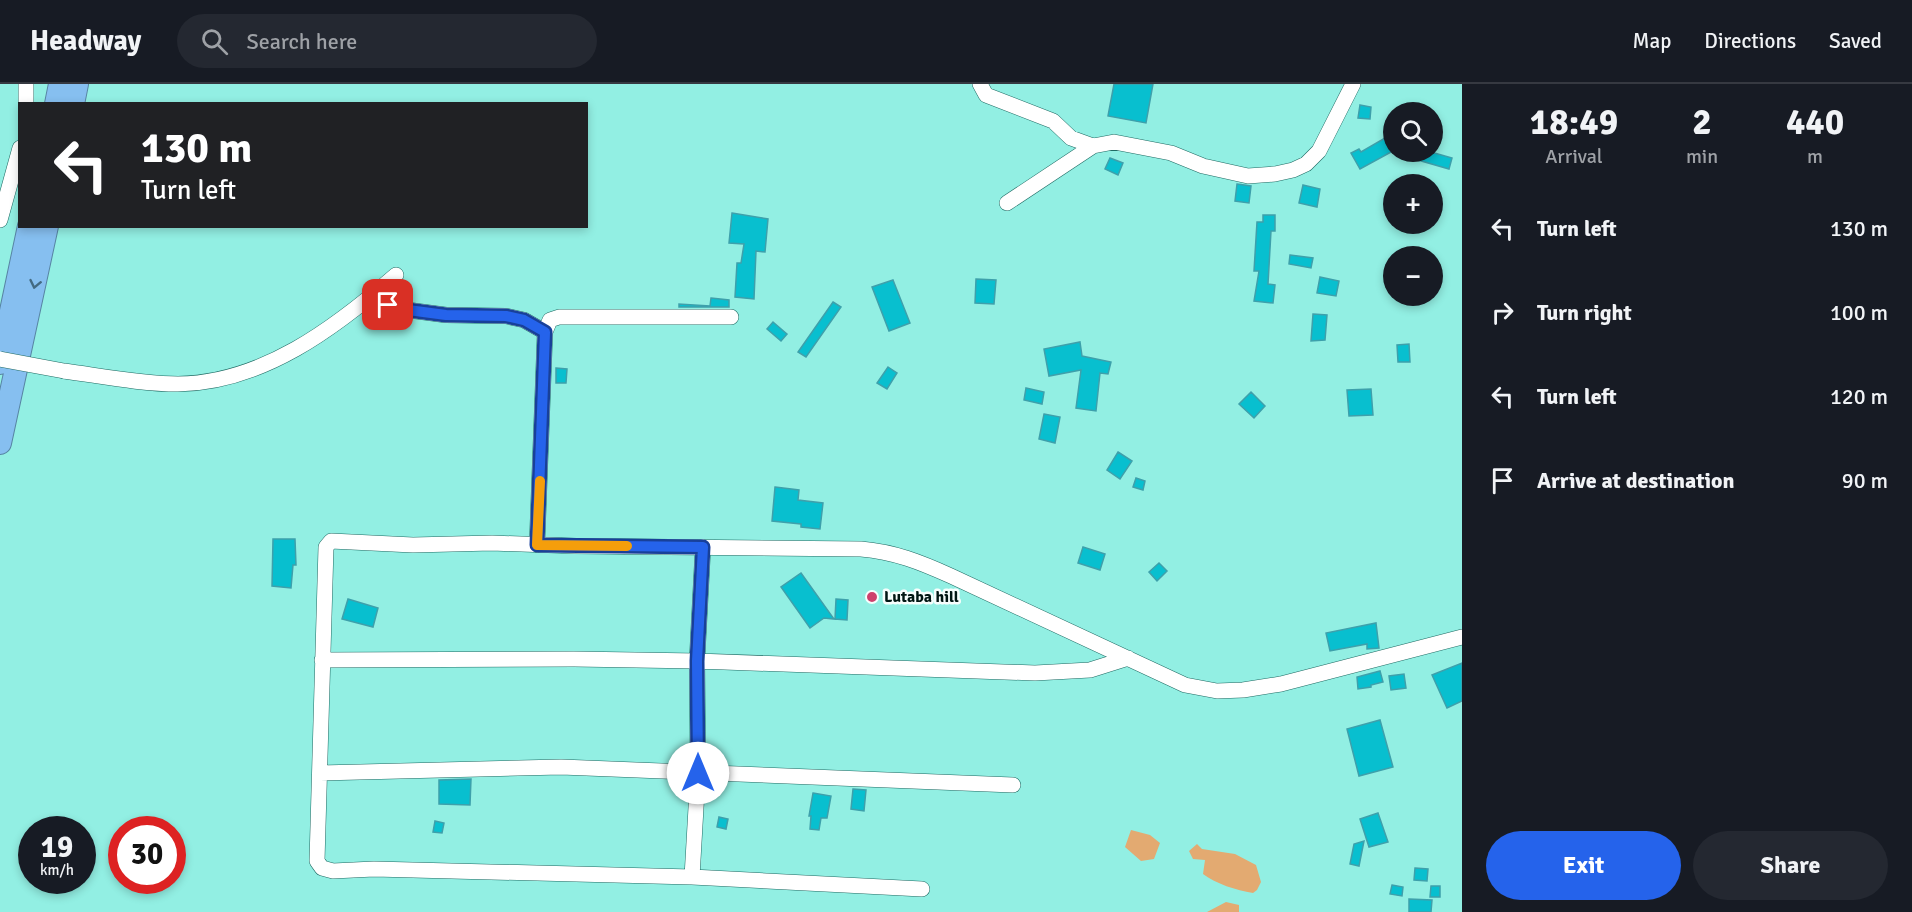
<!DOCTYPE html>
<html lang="en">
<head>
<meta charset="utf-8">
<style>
	:root { --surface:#171b24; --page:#242831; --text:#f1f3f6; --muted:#9ea1a6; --line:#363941; --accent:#2563eb }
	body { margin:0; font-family:Signika,sans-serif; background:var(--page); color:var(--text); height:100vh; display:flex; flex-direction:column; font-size:22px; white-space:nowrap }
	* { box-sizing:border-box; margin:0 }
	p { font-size:20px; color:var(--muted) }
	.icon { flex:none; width:33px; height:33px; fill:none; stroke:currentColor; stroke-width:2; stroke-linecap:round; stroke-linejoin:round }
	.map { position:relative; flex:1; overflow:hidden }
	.side { display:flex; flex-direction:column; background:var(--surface); width:450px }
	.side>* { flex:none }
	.banner { position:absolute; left:18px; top:18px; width:570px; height:126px; border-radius:0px; box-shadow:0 3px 9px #0003; background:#202124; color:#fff; overflow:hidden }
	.tools { position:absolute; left:1383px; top:18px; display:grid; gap:12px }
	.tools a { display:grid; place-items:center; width:60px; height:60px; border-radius:50%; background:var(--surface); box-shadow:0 3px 9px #0003; font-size:30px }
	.speed { position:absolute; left:18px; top:732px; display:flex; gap:12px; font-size:30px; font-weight:700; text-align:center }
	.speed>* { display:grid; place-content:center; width:78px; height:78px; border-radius:50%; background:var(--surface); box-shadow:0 3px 9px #0003; line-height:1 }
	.speed small { font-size:15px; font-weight:400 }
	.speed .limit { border:9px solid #d22; background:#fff; color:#111 }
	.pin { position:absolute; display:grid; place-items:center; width:51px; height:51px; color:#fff; margin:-26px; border-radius:12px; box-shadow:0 3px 9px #0006 }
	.me { position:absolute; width:66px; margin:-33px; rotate:0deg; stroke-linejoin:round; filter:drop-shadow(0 0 4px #0008) }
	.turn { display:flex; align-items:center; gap:21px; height:126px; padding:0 24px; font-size:27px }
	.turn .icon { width:78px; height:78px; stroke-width:2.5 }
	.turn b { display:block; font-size:42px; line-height:51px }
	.eta { display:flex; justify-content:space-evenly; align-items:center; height:102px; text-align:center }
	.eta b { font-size:36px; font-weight:800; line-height:42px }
	.cta { display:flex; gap:12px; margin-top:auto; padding:12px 24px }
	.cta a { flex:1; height:69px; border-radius:36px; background:var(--accent); color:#fff; font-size:24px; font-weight:800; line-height:69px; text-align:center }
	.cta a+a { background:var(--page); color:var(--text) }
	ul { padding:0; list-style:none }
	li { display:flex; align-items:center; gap:18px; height:84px; padding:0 24px }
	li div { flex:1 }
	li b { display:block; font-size:22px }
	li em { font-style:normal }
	header { display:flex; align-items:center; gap:36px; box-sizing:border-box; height:84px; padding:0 30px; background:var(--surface); border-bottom:2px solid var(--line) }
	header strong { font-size:28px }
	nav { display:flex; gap:33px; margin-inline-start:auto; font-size:21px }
	.search { width:420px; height:54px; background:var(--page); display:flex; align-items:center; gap:15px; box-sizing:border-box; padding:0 21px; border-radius:33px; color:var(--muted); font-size:22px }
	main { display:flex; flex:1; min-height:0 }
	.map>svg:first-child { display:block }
</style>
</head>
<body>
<header>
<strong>Headway</strong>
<div class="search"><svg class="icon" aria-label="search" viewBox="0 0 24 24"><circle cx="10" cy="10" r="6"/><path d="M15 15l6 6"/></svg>Search here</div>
<nav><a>Map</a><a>Directions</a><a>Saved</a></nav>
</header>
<main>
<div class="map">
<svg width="1462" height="828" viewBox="0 0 1462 828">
	<rect width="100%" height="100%" fill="#92efe3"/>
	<path fill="#e3aa71" d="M1131,746L1150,751L1160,759L1154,775L1141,777L1125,763Z
		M1197,760L1202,765L1235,770L1256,781L1261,798L1257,806L1253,809C1236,806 1216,800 1203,790L1205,776L1193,775L1189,767Z
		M1226,818L1239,821V828H1207Z"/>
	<path fill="#08bfcf" stroke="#3ea0ab" stroke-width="1.5" d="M1114,0H1153L1146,39L1108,32Z
		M1360,21L1371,23L1370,35L1358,34Z
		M1385,54L1393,67L1360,85L1351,69L1359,65L1361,68Z
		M1398,68H1431L1452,74L1449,85L1397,70Z
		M1110,74L1123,79L1118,91L1105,85Z
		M1237,100L1251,102L1249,119L1235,117Z
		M1303,101L1320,105L1317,123L1299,119Z
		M732,129L768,135L765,168L756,167L754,215L735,213L737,179H741L744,160L729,159Z
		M1263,131H1275V147H1271L1268,200L1275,201L1273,219L1254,217L1259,187H1254L1257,138H1263Z
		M1290,171L1313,174L1311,184L1289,180Z
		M1320,193L1339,197L1336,212L1317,209Z
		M976,195L996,196L994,220L975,219Z
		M893,196L910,239L889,247L872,203Z
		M711,214L729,216V223H679V220L710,222Z
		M833,218L841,223L806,273L798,268Z
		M1313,230L1327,231L1325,256L1311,257Z
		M773,238L787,250L781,257L767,245Z
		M1080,258L1082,272L1111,278L1108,290L1100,289L1096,327L1076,324L1081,286L1049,292L1044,265Z
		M1409,260L1410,278H1398L1397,261Z
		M888,283L897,289L887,305L877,299Z
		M556,284L567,285L566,299H556Z
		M1026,304L1044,308L1042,320L1024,316Z
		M1371,305L1373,331L1349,332L1347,306Z
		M1251,308L1265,322L1254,334L1239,320Z
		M1044,330L1060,333L1055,359L1039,355Z
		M1118,368L1132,377L1120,395L1107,386Z
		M1136,394L1145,397L1143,406L1133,403Z
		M775,403L799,406L798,416L823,419L820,445L801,443V440L772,437Z
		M273,455H295L296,481H293L291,504L272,502Z
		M1083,463L1105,470L1100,486L1078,479Z
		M1159,479L1167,487L1157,497L1149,488Z
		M801,489L834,535L824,534L810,544L781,503Z
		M348,515L378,524L373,543L342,535Z
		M836,515L848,516L847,536L835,535Z
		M1376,539L1379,564L1367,565V560L1330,567L1326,549Z
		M1462,579V617L1447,624L1432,591Z
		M1380,587L1383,598L1371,601V603L1358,605L1357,593Z
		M1404,590L1406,604L1391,606L1389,592Z
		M1380,636L1393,683L1359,692L1347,645Z
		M471,695L470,721L439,720V696Z
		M853,705L866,706L864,727L851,725Z
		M813,709L831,712L827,734H821L819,746L810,745L811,732H809Z
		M1378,729L1388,758L1369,763L1360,735Z
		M719,733L728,735L726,745L717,743Z
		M435,737L444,739L442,749L433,748Z
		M1364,757L1359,782L1350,780L1354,760Z
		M1415,784L1428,785L1427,797L1414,796Z
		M1392,801L1403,803L1402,812L1390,810Z
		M1431,802H1440V813H1430Z
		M1409,815L1432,816L1431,828H1409Z"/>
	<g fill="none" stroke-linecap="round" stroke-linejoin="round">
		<defs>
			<path id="minor" d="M26,0V20
				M980,0L986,11L1053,37L1071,54L1093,62
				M1007,119L1093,62L1114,58L1171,69L1203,82L1248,92L1275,90L1293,86L1306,80L1319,67L1353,0
				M0,136L20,64
				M368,215L408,226L446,231L506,232L524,236L545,248
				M64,287C101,292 141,300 178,300C262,299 335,244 396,191
				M537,461L545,248L550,236L559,233H731
				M322,576L574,575L697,577L1035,589L1090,586L1128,574
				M320,689L561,683L1013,701
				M692,793L698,689L697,577L703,463
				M922,805L692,793L374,785L333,787L322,784L317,777L326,463L331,457L413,461L492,459L575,462L861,465C895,468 920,478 951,492L1185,601L1217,607L1243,606L1281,600L1462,553"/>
			<path id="highway" d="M56,20L60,0
				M73,20L77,0
				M0,279L29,142
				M0,359L47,142"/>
		</defs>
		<use href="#minor" stroke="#1f6a63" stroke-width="16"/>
		<use href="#highway" stroke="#5784a3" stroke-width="24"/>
		<use href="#minor" stroke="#fff" stroke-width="15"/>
		<use href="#highway" stroke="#86bff0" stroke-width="22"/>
		<defs>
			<path id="minor-bridge" d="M0,275L64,287"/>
		</defs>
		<use href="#minor-bridge" stroke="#1f6a63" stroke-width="16" stroke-linecap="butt"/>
		<use href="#minor-bridge" stroke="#fff" stroke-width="15"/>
	</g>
	<defs><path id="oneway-chevron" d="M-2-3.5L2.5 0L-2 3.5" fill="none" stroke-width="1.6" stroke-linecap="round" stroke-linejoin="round" transform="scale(1.5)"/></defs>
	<use stroke="#436a82" href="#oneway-chevron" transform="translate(35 200) rotate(102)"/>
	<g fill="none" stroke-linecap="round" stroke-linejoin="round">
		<defs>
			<path id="route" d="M388,221L408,226L446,231L506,232L524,236L545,248L537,461L703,463L697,577L698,689"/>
		</defs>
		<use href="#route" stroke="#184099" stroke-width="15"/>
		<use href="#route" stroke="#2563eb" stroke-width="10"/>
		<path stroke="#f59e0b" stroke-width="10" d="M540,397L537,461L627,462"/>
	</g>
	<circle fill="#ce406d" stroke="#f6fefd" stroke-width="2" cx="872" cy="513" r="6"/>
	<g text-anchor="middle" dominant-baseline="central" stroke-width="5" stroke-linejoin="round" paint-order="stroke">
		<g font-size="16" font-weight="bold" fill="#001613" stroke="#f6fefd" text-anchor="start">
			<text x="884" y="513">Lutaba hill</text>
		</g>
	</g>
</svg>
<div class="tools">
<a><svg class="icon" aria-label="search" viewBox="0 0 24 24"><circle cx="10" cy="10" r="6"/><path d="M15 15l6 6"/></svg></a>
<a>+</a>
<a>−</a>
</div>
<div class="speed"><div>19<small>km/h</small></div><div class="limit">30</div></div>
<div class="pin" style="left:388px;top:221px;background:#d93025"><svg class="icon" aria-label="arrive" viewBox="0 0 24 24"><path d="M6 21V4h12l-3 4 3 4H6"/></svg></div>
<svg class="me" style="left:698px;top:689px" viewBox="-20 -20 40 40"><circle r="19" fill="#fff"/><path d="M0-13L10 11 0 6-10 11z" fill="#2563eb"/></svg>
<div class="banner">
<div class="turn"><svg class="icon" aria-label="left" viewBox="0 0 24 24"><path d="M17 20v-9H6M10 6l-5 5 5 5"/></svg><div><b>130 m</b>Turn left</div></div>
</div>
</div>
<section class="side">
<div class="eta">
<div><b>18:49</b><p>Arrival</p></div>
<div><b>2</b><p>min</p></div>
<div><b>440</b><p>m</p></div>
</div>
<ul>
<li><svg class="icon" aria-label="left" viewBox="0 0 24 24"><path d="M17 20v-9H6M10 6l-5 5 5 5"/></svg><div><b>Turn left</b></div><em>130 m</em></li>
<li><svg class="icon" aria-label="right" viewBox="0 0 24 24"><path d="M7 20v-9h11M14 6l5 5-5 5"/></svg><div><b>Turn right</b></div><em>100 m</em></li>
<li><svg class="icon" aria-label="left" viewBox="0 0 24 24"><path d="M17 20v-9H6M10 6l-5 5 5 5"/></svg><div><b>Turn left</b></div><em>120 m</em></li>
<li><svg class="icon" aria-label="arrive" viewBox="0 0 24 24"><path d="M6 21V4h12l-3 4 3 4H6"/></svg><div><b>Arrive at destination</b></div><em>90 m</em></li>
</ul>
<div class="cta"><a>Exit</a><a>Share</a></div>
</section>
</main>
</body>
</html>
